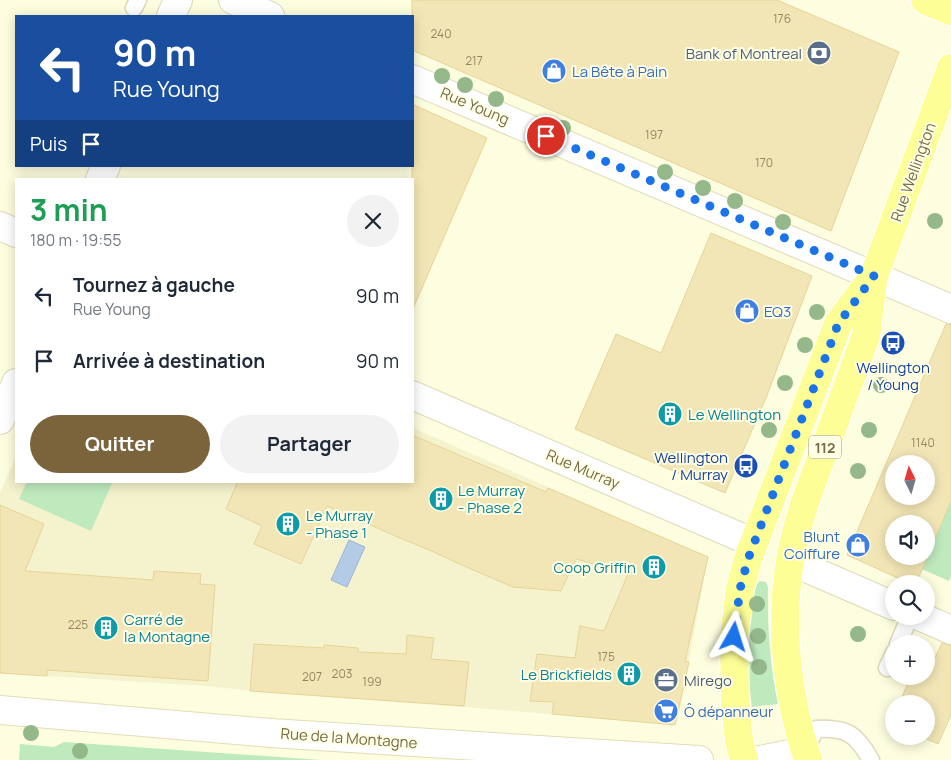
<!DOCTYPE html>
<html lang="fr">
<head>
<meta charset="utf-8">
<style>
	:root { --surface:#fff; --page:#f2f2f3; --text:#1f2937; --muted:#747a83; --accent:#7b633b }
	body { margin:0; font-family:Manrope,sans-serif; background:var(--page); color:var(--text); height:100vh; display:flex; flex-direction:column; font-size:19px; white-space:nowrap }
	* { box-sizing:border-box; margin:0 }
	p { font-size:16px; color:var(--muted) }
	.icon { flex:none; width:28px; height:28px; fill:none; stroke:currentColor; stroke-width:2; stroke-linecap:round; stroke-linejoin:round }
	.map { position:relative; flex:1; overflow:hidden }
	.drawer { position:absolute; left:15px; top:178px; width:399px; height:305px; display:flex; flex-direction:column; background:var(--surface); border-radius:0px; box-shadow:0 2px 12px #0003 }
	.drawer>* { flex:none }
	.guide { position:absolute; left:15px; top:15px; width:399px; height:152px; border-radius:0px; box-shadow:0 2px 12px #0003; background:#1a4fa0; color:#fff; overflow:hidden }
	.needle { width:32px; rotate:355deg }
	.buttons { position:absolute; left:885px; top:455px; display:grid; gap:10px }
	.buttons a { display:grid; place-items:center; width:50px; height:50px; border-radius:50%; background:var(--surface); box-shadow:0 2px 12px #0003; font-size:25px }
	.pin { position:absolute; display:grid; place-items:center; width:42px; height:42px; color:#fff; margin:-21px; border:2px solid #fff; border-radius:50%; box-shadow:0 1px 5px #0007 }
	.me { position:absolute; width:55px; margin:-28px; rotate:6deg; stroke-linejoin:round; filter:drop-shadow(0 0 4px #0008) }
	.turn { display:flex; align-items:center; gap:18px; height:105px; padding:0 15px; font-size:22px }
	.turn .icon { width:65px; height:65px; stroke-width:2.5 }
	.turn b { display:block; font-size:35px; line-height:42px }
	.then { display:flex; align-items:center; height:48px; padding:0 15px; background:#0003; gap:10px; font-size:19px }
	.round { display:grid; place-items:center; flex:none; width:52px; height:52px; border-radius:26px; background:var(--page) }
	.overview { display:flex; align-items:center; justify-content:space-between; height:85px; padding:0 15px }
	h1 { font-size:30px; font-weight:700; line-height:38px; color:#1e9e55 }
	.primary-button { display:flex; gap:10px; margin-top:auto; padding:10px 15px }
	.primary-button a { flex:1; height:58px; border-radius:30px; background:var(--accent); color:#fff; font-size:20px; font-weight:700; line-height:58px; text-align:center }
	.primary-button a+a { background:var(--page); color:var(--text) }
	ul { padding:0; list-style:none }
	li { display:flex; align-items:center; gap:15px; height:65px; padding:0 15px }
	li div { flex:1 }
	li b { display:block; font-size:19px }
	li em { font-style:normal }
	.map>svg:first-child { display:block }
</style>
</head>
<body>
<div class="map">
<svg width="951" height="760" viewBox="0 0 951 760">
	<rect width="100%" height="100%" fill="#fdfddf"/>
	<path fill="#f5f2ce" d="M413,428L708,557L678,719L671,724L464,707L275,693L206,686L0,673V493L16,456V481H412Z"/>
	<path fill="#bfeabe" d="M27,481H113L91,531L19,499Z
		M951,498V576L949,581L919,568L926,556Z
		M760,581L766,582L768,587C767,626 770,665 778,704L752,707C749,683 741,596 760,581Z
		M64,742L321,760H19L20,744L54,747Z"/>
	<path fill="#b4cbe6" stroke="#9ab6d8" d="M349,540L365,547L347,587L331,580Z"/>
	<path fill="#f3e6b6" stroke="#e6d496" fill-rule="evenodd" d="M412,0H777L899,52L831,231L412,50Z
		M412,104L487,138L412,311Z
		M711,233L812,276L766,398L725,493L575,429L616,334L661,353Z
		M946,324H951V501L916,584H911L847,555ZM894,464H926V496H894ZM894,524H926V556H894Z
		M412,435L546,492L548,488L708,557L685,661L689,662L675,725L552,714L554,702L530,701L537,654L575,658L580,626L604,631L628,574L576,559L561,591L513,587L471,569L427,549L400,538L327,506L301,564L254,544L262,526L226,509L238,481H412Z
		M0,505L44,524L25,571L153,580L154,571L201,574L200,584L215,585L208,681L47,670V676L0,673Z
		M407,635L434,638L431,659L469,662L464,706L250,691L254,644L324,648V645L358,648V652L406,654Z
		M942,643L951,645V715L938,744L920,736H926V704H899L911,676H926V659L933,662Z"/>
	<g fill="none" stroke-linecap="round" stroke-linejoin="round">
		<defs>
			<path id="lane" d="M134,8L138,0
				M898,644L910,616
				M887,668L894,653
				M805,751L816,729C847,727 856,734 871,760"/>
			<path id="street" d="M233,0L270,16
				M171,16L178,0
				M412,79L951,309
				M100,179L106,166
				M0,226L16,233
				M412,395L754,543
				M0,420L16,383
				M790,561L894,606
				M919,616L951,630"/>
			<path id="secondary" d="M0,710L271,733L699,760
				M760,760L805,751"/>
			<path id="primary" d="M925,0L951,11
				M744,760L739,740L735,705L734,637L740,589L748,559L838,324L874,276L951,68
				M808,760C787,697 779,627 790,561C793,541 799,521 805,502L866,336L873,280"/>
		</defs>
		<use href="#lane" stroke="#ded9b8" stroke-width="19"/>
		<use href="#street" stroke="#ded9b8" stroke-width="30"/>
		<use href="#secondary" stroke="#e3ddb6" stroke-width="30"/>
		<use href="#primary" stroke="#fff" stroke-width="30"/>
		<use href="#lane" stroke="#fff" stroke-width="16"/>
		<use href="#street" stroke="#fff" stroke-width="28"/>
		<use href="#secondary" stroke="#fff" stroke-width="28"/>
		<use href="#primary" stroke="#fdfe95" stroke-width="28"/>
	</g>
	<g fill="#95b88b">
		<circle cx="442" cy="76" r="8"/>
		<circle cx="465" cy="85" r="8"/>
		<circle cx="496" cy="99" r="8"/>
		<circle cx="563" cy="128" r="8"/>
		<circle cx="665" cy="172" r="8"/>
		<circle cx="703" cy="188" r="8"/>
		<circle cx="735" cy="201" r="8"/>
		<circle cx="935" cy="221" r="8"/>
		<circle cx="783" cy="222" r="8"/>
		<circle cx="817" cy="312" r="8"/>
		<circle cx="805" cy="345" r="8"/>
		<circle cx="785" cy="383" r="8"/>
		<circle cx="881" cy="385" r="8"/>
		<circle cx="769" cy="430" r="8"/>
		<circle cx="869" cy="430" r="8"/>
		<circle cx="858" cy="471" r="8"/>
		<circle cx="757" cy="604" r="8"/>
		<circle cx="858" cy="634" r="8"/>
		<circle cx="758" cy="636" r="8"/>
		<circle cx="759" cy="667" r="8"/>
		<circle cx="31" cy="733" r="8"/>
		<circle cx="80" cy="751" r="8"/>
	</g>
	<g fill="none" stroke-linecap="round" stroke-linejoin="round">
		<path stroke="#1a73e8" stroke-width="9" stroke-dasharray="0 16.2" d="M546,136L874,276L838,324L831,343L748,559L740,589L734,637"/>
	</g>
	<defs>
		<symbol id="bank-disc" viewBox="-11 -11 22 22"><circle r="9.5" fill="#5c6f8a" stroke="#ffffe6"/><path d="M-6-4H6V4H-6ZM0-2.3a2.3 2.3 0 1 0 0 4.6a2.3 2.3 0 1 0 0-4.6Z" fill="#fff"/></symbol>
		<symbol id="shop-disc" viewBox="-11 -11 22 22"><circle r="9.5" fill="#3f7fe0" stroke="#ffffe6"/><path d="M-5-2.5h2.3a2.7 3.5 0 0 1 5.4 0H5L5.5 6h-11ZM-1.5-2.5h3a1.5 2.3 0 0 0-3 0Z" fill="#fff"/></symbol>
		<symbol id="bus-disc" viewBox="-11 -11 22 22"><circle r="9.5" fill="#1a4fb4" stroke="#ffffe6"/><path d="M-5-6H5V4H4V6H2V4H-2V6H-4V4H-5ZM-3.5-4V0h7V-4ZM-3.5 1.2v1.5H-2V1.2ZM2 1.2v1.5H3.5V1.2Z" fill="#fff"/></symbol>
		<symbol id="building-disc" viewBox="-11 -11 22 22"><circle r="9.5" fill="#0f9aa8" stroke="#ffffe6"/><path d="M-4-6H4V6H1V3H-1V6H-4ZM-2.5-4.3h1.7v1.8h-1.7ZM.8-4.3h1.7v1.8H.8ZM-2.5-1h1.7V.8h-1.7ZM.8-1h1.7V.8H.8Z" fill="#fff"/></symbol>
		<symbol id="office-disc" viewBox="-11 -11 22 22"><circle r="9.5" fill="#5c6f8a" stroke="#ffffe6"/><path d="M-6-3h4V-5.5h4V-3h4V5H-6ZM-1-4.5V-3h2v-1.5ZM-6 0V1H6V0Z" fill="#fff"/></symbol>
		<symbol id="supermarket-disc" viewBox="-11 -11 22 22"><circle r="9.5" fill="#3f7fe0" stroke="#ffffe6"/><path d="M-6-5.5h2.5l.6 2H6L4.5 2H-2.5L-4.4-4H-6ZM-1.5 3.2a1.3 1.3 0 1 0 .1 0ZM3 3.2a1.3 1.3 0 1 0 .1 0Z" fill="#fff"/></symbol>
	</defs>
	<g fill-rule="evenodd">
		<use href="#bank-disc" x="805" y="39" width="28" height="28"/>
		<use href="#shop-disc" x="540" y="57" width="28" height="28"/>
		<use href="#shop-disc" x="733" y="297" width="28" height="28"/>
		<use href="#bus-disc" x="879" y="329" width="28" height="28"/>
		<use href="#building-disc" x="656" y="400" width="28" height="28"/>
		<use href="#bus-disc" x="732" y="452" width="28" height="28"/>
		<use href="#building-disc" x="427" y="485" width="28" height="28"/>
		<use href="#building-disc" x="274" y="510" width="28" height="28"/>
		<use href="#shop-disc" x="844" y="531" width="28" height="28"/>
		<use href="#building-disc" x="640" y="553" width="28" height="28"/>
		<use href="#building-disc" x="92" y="614" width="28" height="28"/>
		<use href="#building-disc" x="615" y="660" width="28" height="28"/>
		<use href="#office-disc" x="652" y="666" width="28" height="28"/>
		<use href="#supermarket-disc" x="652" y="697" width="28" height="28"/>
	</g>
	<g text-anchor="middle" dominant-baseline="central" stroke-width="4" stroke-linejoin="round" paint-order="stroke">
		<g font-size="12" fill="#948862">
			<text x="782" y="18">176</text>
			<text x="441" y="33">240</text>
			<text x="474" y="60">217</text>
			<text x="654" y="134">197</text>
			<text x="764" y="162">170</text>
			<text x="923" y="442">1140</text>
			<text x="78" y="624">225</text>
			<text x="606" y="656">175</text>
			<text x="342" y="673">203</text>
			<text x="312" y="676">207</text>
			<text x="372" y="681">199</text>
		</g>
		<rect fill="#ffffe6" stroke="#9e9576" stroke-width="1" x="809" y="435.5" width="32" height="23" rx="4"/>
		<g font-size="14" font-weight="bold" fill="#746846">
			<text x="825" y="447">112</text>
		</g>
		<g font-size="15" fill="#4e5e75" stroke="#ffffe6" text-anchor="end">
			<text x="802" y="53">Bank of Montreal</text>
			<text x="684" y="680" text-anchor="start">Mirego</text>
		</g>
		<g font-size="15" fill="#366cbe" stroke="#ffffe6" text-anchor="start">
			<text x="572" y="71">La Bête à Pain</text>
			<text x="764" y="311">EQ3</text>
			<text x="840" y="536" text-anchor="end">Blunt<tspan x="840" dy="17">Coiffure</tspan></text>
			<text x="684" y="711">Ô dépanneur</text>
		</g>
		<g font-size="15" fill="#746846" stroke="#ffffe6">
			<text transform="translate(475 106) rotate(23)">Rue Young</text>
			<text transform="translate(913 172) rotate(-70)">Rue Wellington</text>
			<text transform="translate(583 469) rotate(23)">Rue Murray</text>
			<text transform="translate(349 738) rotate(4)">Rue de la Montagne</text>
		</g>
		<g font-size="15" fill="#164399" stroke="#ffffe6">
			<text x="893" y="367">Wellington<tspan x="893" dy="17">/ Young</tspan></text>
			<text x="728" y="457" text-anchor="end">Wellington<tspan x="728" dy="17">/ Murray</tspan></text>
		</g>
		<g font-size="15" fill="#0d838f" stroke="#ffffe6" text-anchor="start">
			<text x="688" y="414">Le Wellington</text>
			<text x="458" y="490">Le Murray<tspan x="458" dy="17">- Phase 2</tspan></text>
			<text x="306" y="515">Le Murray<tspan x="306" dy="17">- Phase 1</tspan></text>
			<text x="636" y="567" text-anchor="end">Coop Griffin</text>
			<text x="124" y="619">Carré de<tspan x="124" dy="17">la Montagne</tspan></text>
			<text x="612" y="674" text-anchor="end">Le Brickfields</text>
		</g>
	</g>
</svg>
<div class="buttons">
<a><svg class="needle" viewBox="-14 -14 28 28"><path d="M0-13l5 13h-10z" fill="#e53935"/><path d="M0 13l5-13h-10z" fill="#747a83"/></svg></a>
<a><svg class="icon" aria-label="sound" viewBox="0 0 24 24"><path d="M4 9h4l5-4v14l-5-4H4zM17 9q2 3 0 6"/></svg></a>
<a><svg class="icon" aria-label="search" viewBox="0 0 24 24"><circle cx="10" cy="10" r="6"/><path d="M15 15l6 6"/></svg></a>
<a>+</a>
<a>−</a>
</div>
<div class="pin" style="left:546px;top:136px;background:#d93025"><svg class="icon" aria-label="arrive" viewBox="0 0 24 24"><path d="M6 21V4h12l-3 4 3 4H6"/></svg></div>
<svg class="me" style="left:734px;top:637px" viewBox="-20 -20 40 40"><path d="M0-17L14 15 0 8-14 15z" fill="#1a73e8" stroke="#fff" stroke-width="4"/></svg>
<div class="guide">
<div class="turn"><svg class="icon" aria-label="left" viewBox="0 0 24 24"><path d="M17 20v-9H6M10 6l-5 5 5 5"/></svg><div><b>90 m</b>Rue Young</div></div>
<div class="then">Puis<svg class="icon" aria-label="arrive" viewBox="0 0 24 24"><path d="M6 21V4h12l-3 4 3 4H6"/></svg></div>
</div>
<section class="drawer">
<div class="overview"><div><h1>3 min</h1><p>180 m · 19:55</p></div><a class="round"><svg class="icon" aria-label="close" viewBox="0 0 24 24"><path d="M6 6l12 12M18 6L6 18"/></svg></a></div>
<ul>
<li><svg class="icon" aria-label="left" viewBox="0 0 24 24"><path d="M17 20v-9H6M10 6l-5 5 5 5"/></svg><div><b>Tournez à gauche</b><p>Rue Young</p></div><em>90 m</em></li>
<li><svg class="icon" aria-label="arrive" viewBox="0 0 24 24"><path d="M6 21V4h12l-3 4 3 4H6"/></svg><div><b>Arrivée à destination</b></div><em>90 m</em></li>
</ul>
<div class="primary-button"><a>Quitter</a><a>Partager</a></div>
</section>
</div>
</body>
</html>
